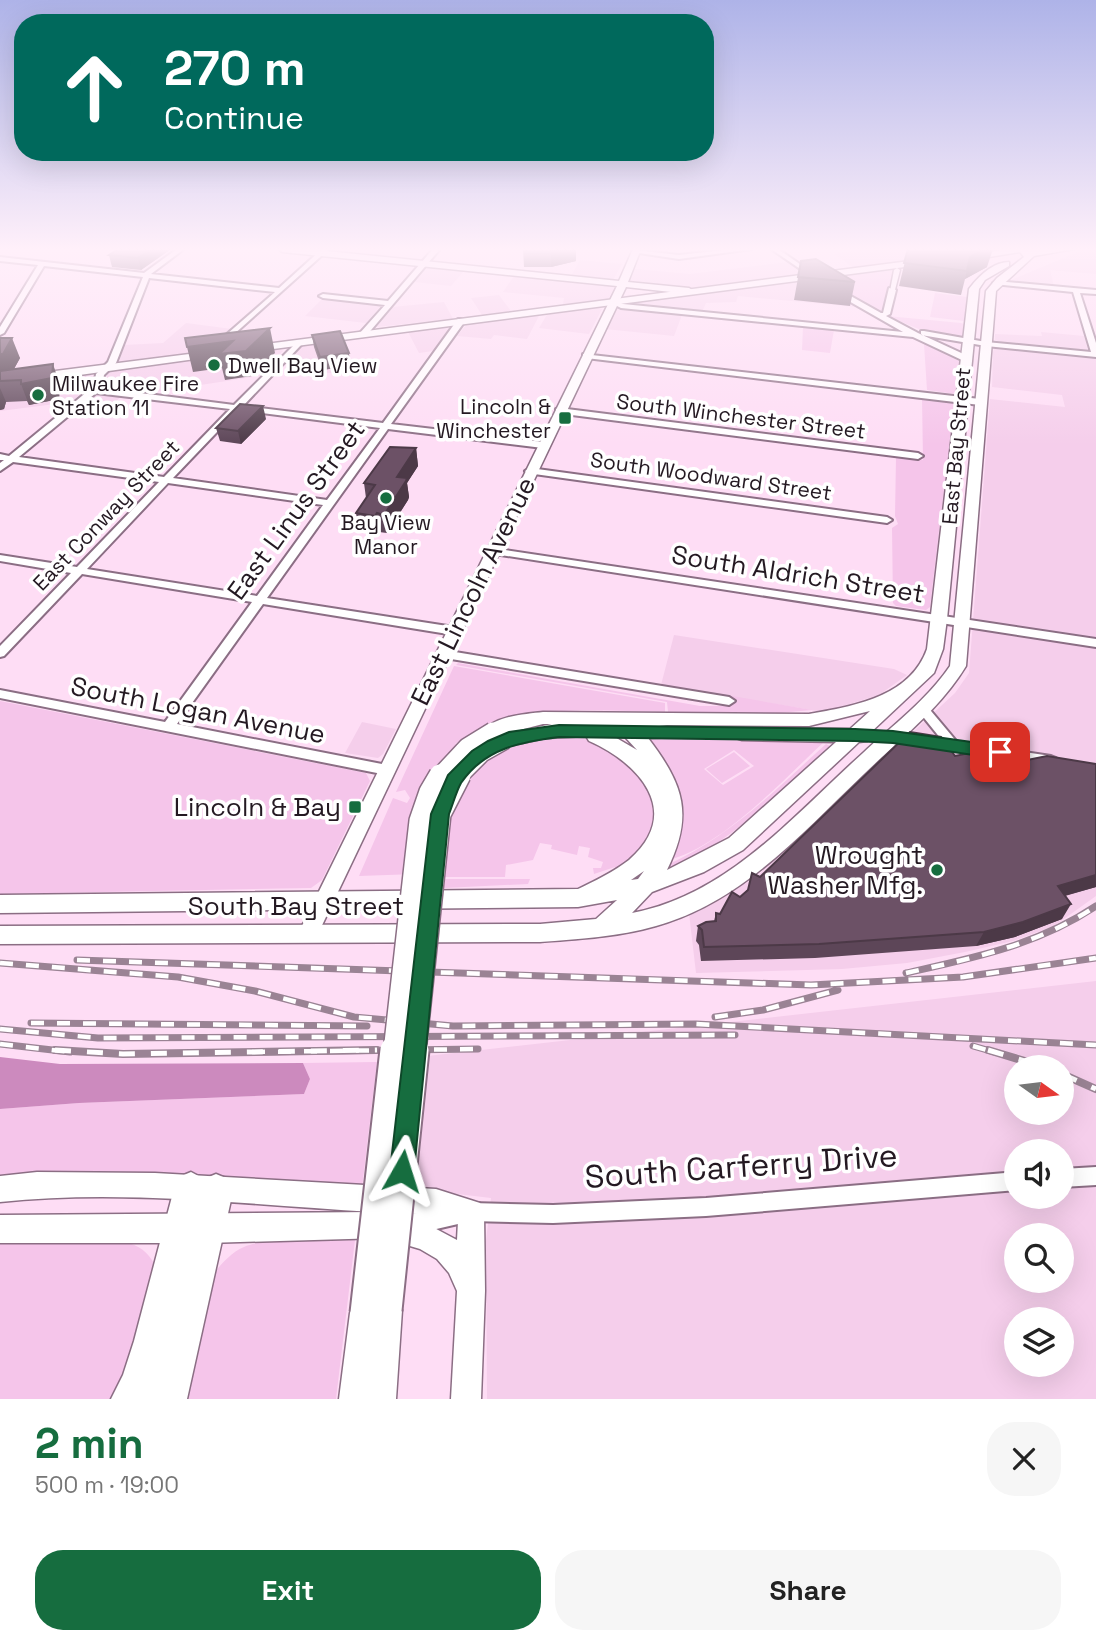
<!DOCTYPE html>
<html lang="en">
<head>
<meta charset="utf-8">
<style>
	:root { --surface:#fff; --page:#f6f6f6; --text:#222; --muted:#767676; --accent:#166d3f }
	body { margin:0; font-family:"Space Grotesk",sans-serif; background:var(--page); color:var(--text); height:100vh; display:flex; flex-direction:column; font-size:26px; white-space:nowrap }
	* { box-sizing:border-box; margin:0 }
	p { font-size:23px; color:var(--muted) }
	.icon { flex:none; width:38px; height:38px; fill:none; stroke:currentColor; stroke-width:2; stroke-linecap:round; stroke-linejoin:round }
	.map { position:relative; height:1399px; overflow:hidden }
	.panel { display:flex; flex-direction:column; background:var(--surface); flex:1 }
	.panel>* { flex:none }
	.guide { position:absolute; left:14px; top:14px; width:700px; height:147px; border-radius:28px; box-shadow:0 7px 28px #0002; background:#00695c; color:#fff; overflow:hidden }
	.needle { width:46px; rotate:104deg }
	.tools { position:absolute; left:1004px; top:1055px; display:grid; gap:14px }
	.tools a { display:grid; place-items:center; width:70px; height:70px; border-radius:50%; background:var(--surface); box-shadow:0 7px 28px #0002; font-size:35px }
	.pin { position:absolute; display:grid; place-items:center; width:60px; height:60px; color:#fff; margin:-30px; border-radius:14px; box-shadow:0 4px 10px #0006 }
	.me { position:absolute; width:77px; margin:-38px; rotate:6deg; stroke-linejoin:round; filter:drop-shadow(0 0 5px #0008) }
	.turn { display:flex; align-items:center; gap:24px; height:147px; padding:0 35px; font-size:32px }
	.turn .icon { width:91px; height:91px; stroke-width:2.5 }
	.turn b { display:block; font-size:49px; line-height:60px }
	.round { display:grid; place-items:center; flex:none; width:74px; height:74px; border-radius:28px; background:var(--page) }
	.overview { display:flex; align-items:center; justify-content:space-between; height:119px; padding:0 35px }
	h1 { font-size:42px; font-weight:600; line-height:52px; color:var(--accent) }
	.button { display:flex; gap:14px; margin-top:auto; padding:14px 35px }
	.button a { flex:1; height:80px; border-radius:28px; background:var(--accent); color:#fff; font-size:28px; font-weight:600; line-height:80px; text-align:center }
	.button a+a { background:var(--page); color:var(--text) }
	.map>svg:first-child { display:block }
</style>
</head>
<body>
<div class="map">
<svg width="1096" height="1399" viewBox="0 0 1096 1399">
	<rect width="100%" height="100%" fill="#feddf5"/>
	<path fill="#f5ceeb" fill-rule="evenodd" d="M861,249H900L920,259L854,268L834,254Z
		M1085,249H1096V274L1050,270L1054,286L1011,280Z
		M580,260L622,264L613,280L571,276Z
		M788,262L804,273L688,288L630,281L635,269L690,274Z
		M428,267H431L464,271L451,286L414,282Z
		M514,276L611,286L614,289L608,299L563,304L564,298L503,292Z
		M811,280L856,307L738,296L736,302L706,303L702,312L625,303Z
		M499,295L511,311L482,315L471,298Z
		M323,298L379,305L381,306L366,323L305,316Z
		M444,302L453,319L376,327L393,307Z
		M597,307L602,309L589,334L539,328L548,313Z
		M616,308H620L682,315L674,336L605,329Z
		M540,314L527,339L494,335L491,339L457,336L467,324Z
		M186,323L232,329L206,351L119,362L124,345L163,343Z
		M445,327L449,328L433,351L419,353L408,332Z
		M1041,332L1084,336L1088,350L1084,351L1001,342L995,340V334L1042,336Z
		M340,341L351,369L346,375L321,372L318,363H284L302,346Z
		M1001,348L1096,359V896L1054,926L1013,941L965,952L907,963L842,969L696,973L689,913L754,879L955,693L969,673L990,399L1065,407L1062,395L992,387L993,352L994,349Z
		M279,349L283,351L259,376L148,393L107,386V374L111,371Z
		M89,374L92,376L91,386L71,402L0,411V386Z
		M96,394L122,396L95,419L70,416Z
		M674,635L894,669L907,675L879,695L823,712L661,685Z
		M362,722L396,729L383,754L378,758L345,753Z
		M1096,981V1399H487L486,1240L491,1198L416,1189L427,1056ZM1017,1068H1062V1113H1017ZM1017,1152H1062V1197H1017ZM1017,1236H1062V1281H1017ZM1017,1320H1062V1365H1017Z"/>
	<path fill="#f5c5ea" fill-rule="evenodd" d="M894,270L883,311L879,312L847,294L830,277Z
		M935,293L967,297L964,321L930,317Z
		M887,316L961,323L964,324L962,336L926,332Z
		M803,327L834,330L830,353L802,350Z
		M926,343L959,361L955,394L927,390L924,344Z
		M922,397L952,401L954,404L930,607L926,610L896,606L893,603L892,528L898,524L895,516L896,457L923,460Z
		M458,663L700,706H731L733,698L721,694L812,710L768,714L668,712L667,702L456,665Z
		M454,666L665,703V712C593,711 518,701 455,744L485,762C516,740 563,727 601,743C616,750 632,765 646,775L657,820L641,852L617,870L615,867L594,874L593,868H601L603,862L588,857L590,848L579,846L577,855L551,849L552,845L540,843L533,860L506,865L505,877H445L444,873L359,876L393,798L407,803L410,798L405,790L396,792Z
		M0,701L366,773L370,781L322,880L311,888L0,894Z
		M648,736L826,740C787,776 721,848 668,860C699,808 680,781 645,739ZM734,750L754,766L723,785L704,769Z
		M826,744L830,746C777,794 732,843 665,871L667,865C730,837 776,789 826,744Z
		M734,752L750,766L722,783L706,769Z
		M445,879H530L528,884L444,888Z
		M377,1062L362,1188C243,1180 119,1163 0,1176V1109L79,1103L304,1094L310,1079L303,1063Z
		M355,1240L336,1399H181L215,1272C223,1262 232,1252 244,1247C269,1236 327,1241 355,1240Z
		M0,1241L129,1243C144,1248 150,1255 157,1269L118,1399H0Z"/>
	<path fill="#cc8abe" d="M0,1057L60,1064L303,1063L310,1079L304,1094L79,1103L0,1109Z"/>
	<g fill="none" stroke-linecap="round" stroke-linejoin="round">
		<defs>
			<path id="pedestrian" d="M897,268L900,270L895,290L890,291L894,270Z"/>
			<path id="minor" d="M177,249H184L151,274L279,288L322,249H329L222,345H219V341L275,292L149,278L116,363L104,375L101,388L234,405L298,341L302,343L301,345L243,406L383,423L458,319H461L465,321L391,424L543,442L548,445L543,448L388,429L267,598L454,627L460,631L458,634L454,635L263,604L177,724L387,765L392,767L394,770L392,773L387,775L0,698V690L165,722L252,602L82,574L4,656L0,657V646L71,573L0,561V555L77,567L159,482L13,462L0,471V463L4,460H0V454L9,456L94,386L96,374L108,362L143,277L44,266L4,333L0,335V327L38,265L0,261V257L144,273ZM96,393L230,409L164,477L19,457ZM238,410L380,428L327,500L173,478ZM168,483L323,505L257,596L87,569Z
				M433,249H440L366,336L359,334L385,305L323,298L319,296L323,294L388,301Z
				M732,249H752L679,259L632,252L635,250L679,255Z
				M771,249H778L817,276L812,277Z
				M996,281L1096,290V294L1080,293L1096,343V357L986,346L921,335V331H924L986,342L1091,352L1073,292L994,284L993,283Z
				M889,288L896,290L890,314L886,316L918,333L970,357V361H964L913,337L621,308L609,302L613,300L623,304L903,332L833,292L840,290L881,313H883Z
				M583,354L980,399L984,402L980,405L586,358H583Z
				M559,408L918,453L923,456L918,459L556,413V409Z
				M530,468L887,517L892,520L887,523L527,473L525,471Z
				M492,548L1096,639V647L488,553V549Z
				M443,650L729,697L735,701L729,705L439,657L437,654L439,651Z
				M922,704L926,705L957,742L1051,756L1056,758L1058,761L1056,764L1051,766L925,745L924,742L925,739H941L916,708Z
				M1096,1167V1185L1062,1187V1169Z
				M1017,1172V1190L706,1216L553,1223L471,1221L432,1230L404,1232L397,1230L395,1223L397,1216L404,1214L432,1212L471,1203L553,1205L706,1198Z"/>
			<path id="tertiary" d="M278,249H307L619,281L633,249H641L628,282L689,288L694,291L689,294L626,287L315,940L308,942L301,940L298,934L617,286L282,252Z"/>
			<path id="secondary" d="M1005,249H1074L1034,256L996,291L966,666C940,709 900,739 864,774C802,833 742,902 656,926C618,937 579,939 540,942L0,944V926L540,924L596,919L617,900L578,907L0,913V895L578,889C593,882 615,871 629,860C684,812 639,763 589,741L586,736L545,738L505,747L499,745L496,740L498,736H487L484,731C494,716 526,714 543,712L809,714C854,706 910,697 927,649L969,289C978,277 993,262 1009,262V266L985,280L979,289L947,619L943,649L934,673L869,734L867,741L859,742L743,850L704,872L652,892L632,913C728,895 794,815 863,753C893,725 927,700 950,666L986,291L997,278L1024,257L1020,252L970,260L965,257ZM870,711L850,729L736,728L733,733L736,738L742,740L836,742L729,838L667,870C694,815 684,785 648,738L675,737L678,732L675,727L659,725L809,726ZM543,724H552L504,734ZM613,736L625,737L637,750ZM644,871L638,879L631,880Z
				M925,259L930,262L928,264L251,352L245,349L251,346Z
				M213,351L219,354L217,356L0,386V378Z
				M37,1172L155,1173L436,1189L480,1203L484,1212L485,1291L481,1399H451L457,1291L449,1273L437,1259L420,1249L383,1238L207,1243H0V1215L374,1212C251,1205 123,1189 0,1202V1176ZM386,1212L436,1215L458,1221L457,1240L425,1223Z
				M388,1296L398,1300L402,1310L396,1399H339L350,1313L354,1303L364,1299L375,1306L378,1300Z"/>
			<path id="motorway" d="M191,1172L204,1179L216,1174L228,1179L233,1191L187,1399H111L123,1375L134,1341L174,1189L179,1177Z"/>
		</defs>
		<use href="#pedestrian" stroke="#8b6e84" stroke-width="3"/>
		<use href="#minor" stroke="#8b6e84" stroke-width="4"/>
		<use href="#tertiary" stroke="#8b6e84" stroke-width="3"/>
		<use href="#secondary" stroke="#8b6e84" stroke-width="3"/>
		<use href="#motorway" stroke="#8b6e84" stroke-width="3"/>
		<use href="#pedestrian" fill="#fff" fill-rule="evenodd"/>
		<use href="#minor" fill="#fff" fill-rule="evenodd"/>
		<use href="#tertiary" fill="#fff" fill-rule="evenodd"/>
		<use href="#secondary" fill="#fff" fill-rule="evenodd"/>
		<use href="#motorway" fill="#fff" fill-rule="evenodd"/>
		<defs>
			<path id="rail-far1" d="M77,960L811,985L963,977L1096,958
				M0,963L178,977L255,991L354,1017L453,1026L696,1024L1096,1045
				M906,973C973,958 1038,945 1096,906
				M715,1017L763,1010L838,990
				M31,1023L367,1026
				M0,1029L98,1038L735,1035
				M0,1044L70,1052
				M973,1046L994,1052
				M252,1052L478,1049"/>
			<path id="rail" d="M55,1050L123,1054L377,1050
				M988,1050L1048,1068
				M1062,1074L1096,1089"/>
		</defs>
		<use href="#rail-far1" stroke="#9a8394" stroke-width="7"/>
		<use href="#rail" stroke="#9a8394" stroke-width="8"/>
		<use href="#rail-far1" stroke="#fff" stroke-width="4.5" stroke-dasharray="13" stroke-linecap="butt"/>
		<use href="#rail" stroke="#fff" stroke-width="5" stroke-dasharray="16" stroke-linecap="butt"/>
		<defs>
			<path id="secondary-bridge-far2" d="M439,777L467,747L493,731
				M458,777L482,753L505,740"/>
			<path id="secondary-bridge-far1" d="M394,1052L420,821L430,792L440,775
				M415,1052L440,814L460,775"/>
			<path id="secondary-bridge" d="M388,1310L415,1050
				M364,1313L394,1050"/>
		</defs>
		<use href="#secondary-bridge-far2" stroke="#8b6e84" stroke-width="20" stroke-linecap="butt"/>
		<use href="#secondary-bridge-far1" stroke="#8b6e84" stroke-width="24" stroke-linecap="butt"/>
		<use href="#secondary-bridge" stroke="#8b6e84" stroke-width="31" stroke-linecap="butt"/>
		<use href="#secondary-bridge-far2" stroke="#fff" stroke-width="17"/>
		<use href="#secondary-bridge-far1" stroke="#fff" stroke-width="21"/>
		<use href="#secondary-bridge" stroke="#fff" stroke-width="27"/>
	</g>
	<path fill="#5d4658" d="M118,249H171L141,270L112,267L109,255Z
		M523,249H576V261L551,267H524Z
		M908,249L987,267L965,279L961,295L899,286Z
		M801,261L855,282L850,306L794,300Z
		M312,335L350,366L322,370L314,347Z
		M0,338L20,358L14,369L60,385L59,399L29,405L27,401L6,402L4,409L0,410Z
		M266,419L241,444L220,441L216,428Z
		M416,448L418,466L407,483L409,497L408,500L387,533L379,532L378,535L359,532L356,513L366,498L364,483Z
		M955,756L1003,765L1096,764V887L1065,896L1062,919L1015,937L976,946L815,958L701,961L699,945L696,941L698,926L714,921L716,913L720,914L740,897L760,877Z"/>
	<path fill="#4c3947" d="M151,249H171L141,270L138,258Z
		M551,249H576V261L551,267Z
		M985,249H993L987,267L965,279L970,257Z
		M270,328L275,353L252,376L225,380L222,368L193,372L187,347L233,341Z
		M12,338L20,358L11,374L0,376V354Z
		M349,353L350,366L322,370L320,357Z
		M53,364L60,385L59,399L29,405L21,384Z
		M0,388L6,402L4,409L0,410Z
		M263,406L266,419L241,444L238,431Z
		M416,448L418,466L407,483L409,497L408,500L387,533L384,515L397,477Z
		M377,513L379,532L378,535L375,516Z
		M1096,875V887L1049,900L1058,886Z
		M1071,904L1062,919L1015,937L976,946L984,932Z"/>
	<path fill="#6c5166" stroke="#4c3947" stroke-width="2" d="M118,249H151L138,258L109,255Z
		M908,249H985L970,257L967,271L904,263Z
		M816,259L855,282L798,277L801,261Z
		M270,328L246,351L219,354L233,341L187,347L185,338Z
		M340,331L349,353L320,357L312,335Z
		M0,338H12L3,354H0Z
		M53,364L52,378L21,384V380L0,381V371Z
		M240,404L263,406L238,431L216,428Z
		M390,447L416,448L397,477L407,478L406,481L384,515L377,513L375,516L356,513L375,485L364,483Z
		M910,732L941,737L955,756L990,749L1003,765L1047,756L1096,764V875L1058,886L1071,904L1023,922L984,932L819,944L704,947L702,930L698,926L706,922L716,921V913L720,914L732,892L740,897L748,890L752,873L760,877Z"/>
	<linearGradient id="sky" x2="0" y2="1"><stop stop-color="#aeb3e8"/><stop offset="0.56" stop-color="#fff0fa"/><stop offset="1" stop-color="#fff0fa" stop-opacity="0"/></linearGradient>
	<rect width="1096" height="445" fill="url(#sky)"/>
	<path fill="#166d3f" stroke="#0e4729" stroke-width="2" d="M559,725L855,729L893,731L1000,746L1009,752L1000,759L893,743L855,741L559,737C521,742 485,748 461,783C456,792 453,804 449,814L414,1171L410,1179L402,1183L394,1179L390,1171L431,814L448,775L472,751L488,741L509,732Z"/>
	<g fill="#166d3f" stroke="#fff" stroke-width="2.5">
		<circle cx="214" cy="365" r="7"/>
		<circle cx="38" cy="395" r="7"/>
		<rect x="558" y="411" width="14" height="14" rx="3.5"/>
		<circle cx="386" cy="498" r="7"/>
		<rect x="348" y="800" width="14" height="14" rx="3.5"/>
		<circle cx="937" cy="870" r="7"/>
	</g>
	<g text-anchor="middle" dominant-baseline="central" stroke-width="7" stroke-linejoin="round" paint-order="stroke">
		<g font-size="21" fill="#241922" stroke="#fff" text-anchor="start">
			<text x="228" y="365">Dwell Bay View</text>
			<text x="52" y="383">Milwaukee Fire<tspan x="52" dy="24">Station 11</tspan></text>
			<text x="551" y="406" text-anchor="end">Lincoln &amp;<tspan x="551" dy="24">Winchester</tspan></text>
			<text x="386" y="522" text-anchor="middle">Bay View<tspan x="386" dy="24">Manor</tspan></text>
		</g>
		<g font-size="21" fill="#241922" stroke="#fff">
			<text transform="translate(741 416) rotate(7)">South Winchester Street</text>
			<text transform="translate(956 446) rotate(-85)">East Bay Street</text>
			<text transform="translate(711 476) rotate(8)">South Woodward Street</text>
			<text transform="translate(106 515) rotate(-46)">East Conway Street</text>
		</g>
		<g font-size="26" fill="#241922" stroke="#fff">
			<text transform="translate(296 510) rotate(-54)">East Linus Street</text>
			<text transform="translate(798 574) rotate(9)">South Aldrich Street</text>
			<text transform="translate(473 591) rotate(-64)">East Lincoln Avenue</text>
			<text transform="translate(198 710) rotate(11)">South Logan Avenue</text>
			<text x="296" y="906">South Bay Street</text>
		</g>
		<g font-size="26" fill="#241922" stroke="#fff" text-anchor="end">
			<text x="341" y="807">Lincoln &amp; Bay</text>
			<text x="923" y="855">Wrought<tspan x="923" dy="30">Washer Mfg.</tspan></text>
		</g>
		<g font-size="32" fill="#241922" stroke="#fff">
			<text transform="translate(741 1166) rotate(-4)">South Carferry Drive</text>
		</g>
	</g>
</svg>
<div class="tools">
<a><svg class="needle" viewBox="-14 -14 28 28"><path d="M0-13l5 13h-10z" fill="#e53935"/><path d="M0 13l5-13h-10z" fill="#767676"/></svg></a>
<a><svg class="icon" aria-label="sound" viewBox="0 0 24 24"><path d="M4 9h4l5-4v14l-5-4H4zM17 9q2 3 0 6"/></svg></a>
<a><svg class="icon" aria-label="search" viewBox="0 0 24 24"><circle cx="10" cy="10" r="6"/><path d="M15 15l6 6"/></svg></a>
<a><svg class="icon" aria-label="layers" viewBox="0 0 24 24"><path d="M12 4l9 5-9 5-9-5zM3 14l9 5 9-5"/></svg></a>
</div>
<div class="pin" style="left:1000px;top:752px;background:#d93025"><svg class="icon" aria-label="arrive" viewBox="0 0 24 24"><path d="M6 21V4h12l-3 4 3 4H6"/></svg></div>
<svg class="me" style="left:402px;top:1171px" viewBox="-20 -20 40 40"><path d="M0-17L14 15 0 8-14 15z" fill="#166d3f" stroke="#fff" stroke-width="4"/></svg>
<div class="guide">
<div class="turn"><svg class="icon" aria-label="ahead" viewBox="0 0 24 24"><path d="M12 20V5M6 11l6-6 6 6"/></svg><div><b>270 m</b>Continue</div></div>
</div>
</div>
<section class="panel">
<div class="overview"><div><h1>2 min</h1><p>500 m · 19:00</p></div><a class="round"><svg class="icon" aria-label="close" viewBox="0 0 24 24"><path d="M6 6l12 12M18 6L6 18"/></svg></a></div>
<div class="button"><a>Exit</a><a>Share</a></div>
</section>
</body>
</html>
